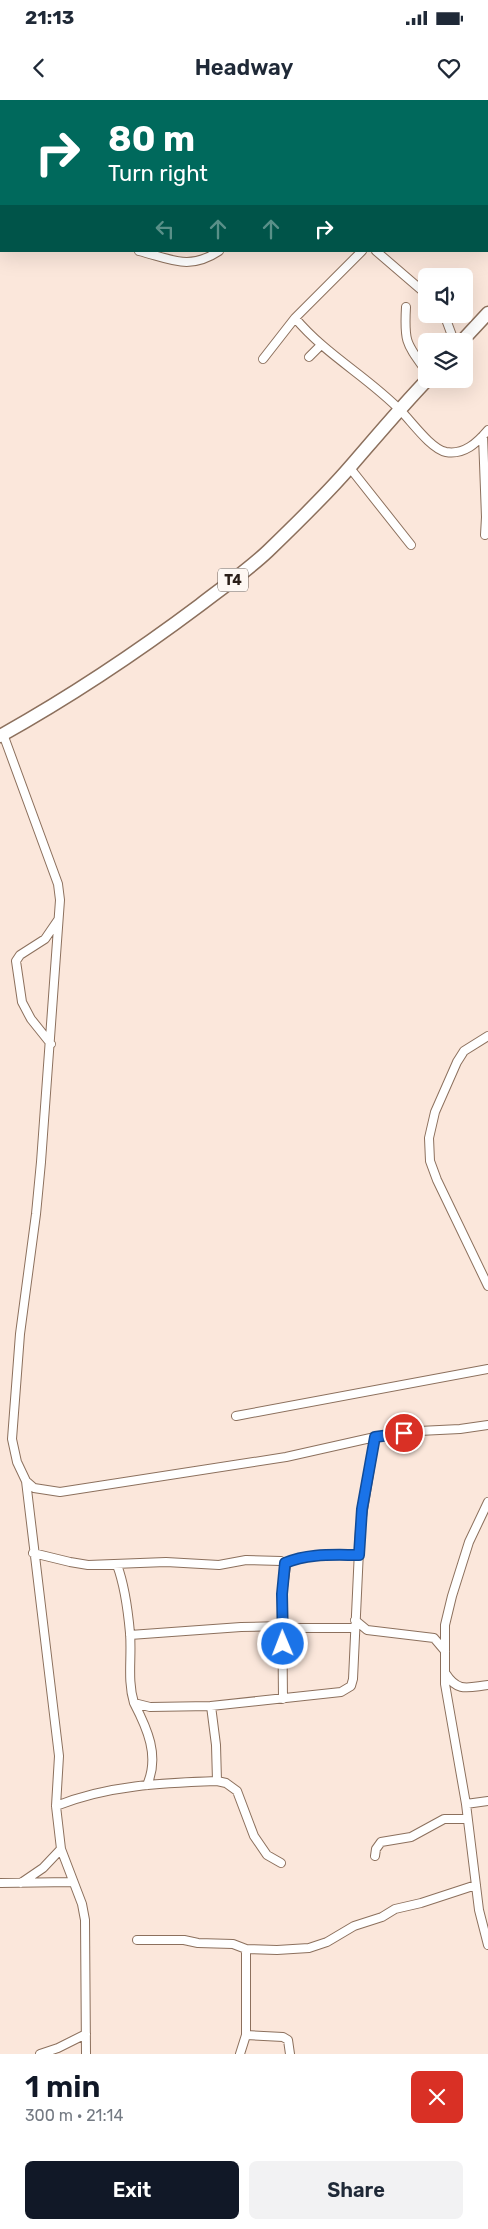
<!DOCTYPE html>
<html lang="en">
<head>
<meta charset="utf-8">
<style>
	:root { --surface:#fff; --page:#f2f2f3; --text:#1f2937; --muted:#747a83; --accent:#111827 }
	body { margin:0; font-family:Rubik,sans-serif; background:var(--page); color:var(--text); height:100vh; display:flex; flex-direction:column; font-size:19px; white-space:nowrap }
	* { box-sizing:border-box; margin:0 }
	p { font-size:16px; color:var(--muted) }
	.icon { flex:none; width:28px; height:28px; fill:none; stroke:currentColor; stroke-width:2; stroke-linecap:round; stroke-linejoin:round }
	.map { position:relative; height:1954px; overflow:hidden }
	.panel { display:flex; flex-direction:column; background:var(--surface); flex:1 }
	.panel>* { flex:none }
	.hud { position:absolute; left:0px; top:0px; width:489px; height:152px; box-shadow:0 5px 20px #0002; background:#00695c; color:#fff; overflow:hidden }
	.buttons { position:absolute; left:418px; top:168px; display:grid; gap:10px }
	.buttons a { display:grid; place-items:center; width:55px; height:55px; border-radius:8px; background:var(--surface); box-shadow:0 5px 20px #0002; font-size:25px }
	.pin { position:absolute; display:grid; place-items:center; width:42px; height:42px; color:#fff; margin:-21px; border:2px solid #fff; border-radius:50%; box-shadow:0 1px 5px #0007 }
	.me { position:absolute; width:55px; margin:-28px; rotate:359deg; stroke-linejoin:round; filter:drop-shadow(0 0 4px #0008) }
	.turn { display:flex; align-items:center; gap:18px; height:105px; padding:0 25px; font-size:22px }
	.turn .icon { width:65px; height:65px; stroke-width:2.5 }
	.turn b { display:block; font-size:35px; line-height:42px }
	.lanes { display:flex; align-items:center; height:48px; padding:0 25px; background:#0003; justify-content:center; gap:25px; direction:ltr }
	.lanes .off { opacity:.35 }
	.round { display:grid; place-items:center; flex:none; width:52px; height:52px; border-radius:8px; background:var(--page) }
	.summary { display:flex; align-items:center; justify-content:space-between; height:85px; padding:0 25px }
	h1 { font-size:30px; font-weight:600; line-height:38px; color:var(--accent) }
	.primary-button { display:flex; gap:10px; margin-top:auto; padding:10px 25px }
	.primary-button a { flex:1; height:58px; border-radius:8px; background:var(--accent); color:#fff; font-size:20px; font-weight:600; line-height:58px; text-align:center }
	.primary-button a+a { background:var(--page); color:var(--text) }
	.status { display:flex; justify-content:space-between; align-items:center; height:35px; padding:0 25px; background:var(--surface); direction:ltr }
	.status svg { height:14px; fill:currentColor }
	header { display:flex; justify-content:space-between; align-items:center; height:65px; padding:0 25px; background:var(--surface); font-size:22px; font-weight:600 }
	.map>svg:first-child { display:block }
</style>
</head>
<body>
<div class="status"><b>21:13</b><svg viewBox="0 0 49 12"><path d="M0 12V9h3v3zM5 12V6h3v6zM10 12V3h3v9zM15 12V0h3v12zM26 1h20v11H26zM47 4h2v5h-2z"/></svg></div>
<header><svg class="icon" aria-label="back" viewBox="0 0 24 24"><path d="M15 5l-7 7 7 7"/></svg>Headway<svg class="icon" aria-label="heart" viewBox="0 0 24 24"><path d="M12 20l-8-8c-3-5 5-10 8-4 3-6 11-1 8 4z"/></svg></header>
<div class="map">
<svg width="488" height="1954" viewBox="0 0 488 1954">
	<rect width="100%" height="100%" fill="#fbe7db"/>
	<g fill="none" stroke-linecap="round" stroke-linejoin="round">
		<defs>
			<path id="minor" d="M438,0V1
				M219,1V0
				M333,1V0
				M139,151C171,159 189,171 219,151
				M376,151L426,194
				M406,207C404,242 406,243 426,271
				M444,214L454,241
				M295,218C326,255 368,277 401,311C412,322 431,349 446,352C464,355 477,343 488,330
				M309,257L320,246
				M263,259L295,218L362,151
				M483,336L486,417L485,435
				M350,368L411,445
				M3,634L58,784L60,800L41,1062L36,1114L20,1234L12,1339L17,1362L26,1381L34,1388L60,1392L286,1357L375,1337L419,1331L460,1329L488,1325
				M488,936L464,951L457,962L435,1012L429,1038L430,1061L437,1080L488,1186
				M51,944L31,919L22,902L16,861L20,855L45,839L58,820
				M236,1316L488,1269
				M26,1381L59,1656L56,1706L61,1749L82,1804L85,1820L86,1954
				M488,1402L469,1442L452,1496L445,1525V1584L466,1704L479,1810L488,1845
				M33,1453L70,1462L88,1465L166,1462L219,1465L246,1460L281,1461L286,1466L282,1494L283,1599
				M285,1463C308,1453 333,1455 359,1455
				M117,1465C125,1486 128,1511 130,1533C132,1557 127,1580 134,1603L150,1607L211,1606L341,1592L351,1586L353,1579L360,1429L375,1337
				M355,1520L367,1530L434,1538L445,1551
				M283,1525L290,1528H355
				M130,1535L241,1527L283,1526
				M446,1574C458,1593 469,1587 488,1585
				M134,1603C147,1628 160,1656 147,1685
				M211,1606L216,1645L217,1681
				M466,1704L488,1701
				M56,1706C107,1685 163,1683 217,1681L226,1683L237,1691L254,1736L267,1755L281,1763
				M375,1756L376,1749L381,1742L411,1737L444,1719H467
				M0,1783L72,1782
				M21,1783L43,1768L61,1749
				M137,1840H184L198,1843L233,1844L246,1849L277,1850L309,1848L327,1842L354,1826L382,1817L395,1809L421,1803L476,1785
				M246,1935L283,1937L288,1940L290,1954
				M40,1954L58,1948L86,1934
				M240,1954L246,1935V1849"/>
			<path id="trunk" d="M462,241L488,213
				M0,636C70,597 136,553 200,505C223,487 247,471 268,451C296,424 325,396 350,367C376,337 401,307 428,279"/>
		</defs>
		<use href="#minor" stroke="#8c705d" stroke-width="10"/>
		<use href="#trunk" stroke="#8c705d" stroke-width="15"/>
		<use href="#minor" stroke="#fff" stroke-width="8"/>
		<use href="#trunk" stroke="#fff" stroke-width="12"/>
	</g>
	<g fill="none" stroke-linecap="round" stroke-linejoin="round">
		<defs>
			<path id="route" d="M283,1544L282,1494L285,1463C308,1453 333,1455 359,1455L362,1409L375,1337L404,1333"/>
		</defs>
		<use href="#route" stroke="#114b97" stroke-width="12"/>
		<use href="#route" stroke="#1a73e8" stroke-width="9"/>
	</g>
	<g text-anchor="middle" dominant-baseline="central" stroke-width="4" stroke-linejoin="round" paint-order="stroke">
		<rect fill="#fef8f3" stroke="#6a605a" stroke-width="1" x="218" y="468.5" width="30" height="23" rx="4"/>
		<g font-size="14" font-weight="bold" fill="#2b1f18">
			<text x="233" y="480">T4</text>
		</g>
	</g>
</svg>
<div class="buttons">
<a><svg class="icon" aria-label="sound" viewBox="0 0 24 24"><path d="M4 9h4l5-4v14l-5-4H4zM17 9q2 3 0 6"/></svg></a>
<a><svg class="icon" aria-label="layers" viewBox="0 0 24 24"><path d="M12 4l9 5-9 5-9-5zM3 14l9 5 9-5"/></svg></a>
</div>
<div class="pin" style="left:404px;top:1333px;background:#d93025"><svg class="icon" aria-label="arrive" viewBox="0 0 24 24"><path d="M6 21V4h12l-3 4 3 4H6"/></svg></div>
<svg class="me" style="left:283px;top:1544px" viewBox="-20 -20 40 40"><circle r="17" fill="#1a73e8" stroke="#fff" stroke-width="3"/><path d="M0-11L8 9 0 5-8 9z" fill="#fff"/></svg>
<div class="hud">
<div class="turn"><svg class="icon" aria-label="right" viewBox="0 0 24 24"><path d="M7 20v-9h11M14 6l5 5-5 5"/></svg><div><b>80 m</b>Turn right</div></div>
<div class="lanes"><svg class="icon off" aria-label="left" viewBox="0 0 24 24"><path d="M17 20v-9H6M10 6l-5 5 5 5"/></svg><svg class="icon off" aria-label="ahead" viewBox="0 0 24 24"><path d="M12 20V5M6 11l6-6 6 6"/></svg><svg class="icon off" aria-label="ahead" viewBox="0 0 24 24"><path d="M12 20V5M6 11l6-6 6 6"/></svg><svg class="icon" aria-label="right" viewBox="0 0 24 24"><path d="M7 20v-9h11M14 6l5 5-5 5"/></svg></div>
</div>
</div>
<section class="panel">
<div class="summary"><div><h1>1 min</h1><p>300 m · 21:14</p></div><a class="round" style="background:#d93025;color:#fff"><svg class="icon" aria-label="close" viewBox="0 0 24 24"><path d="M6 6l12 12M18 6L6 18"/></svg></a></div>
<div class="primary-button"><a>Exit</a><a>Share</a></div>
</section>
</body>
</html>
